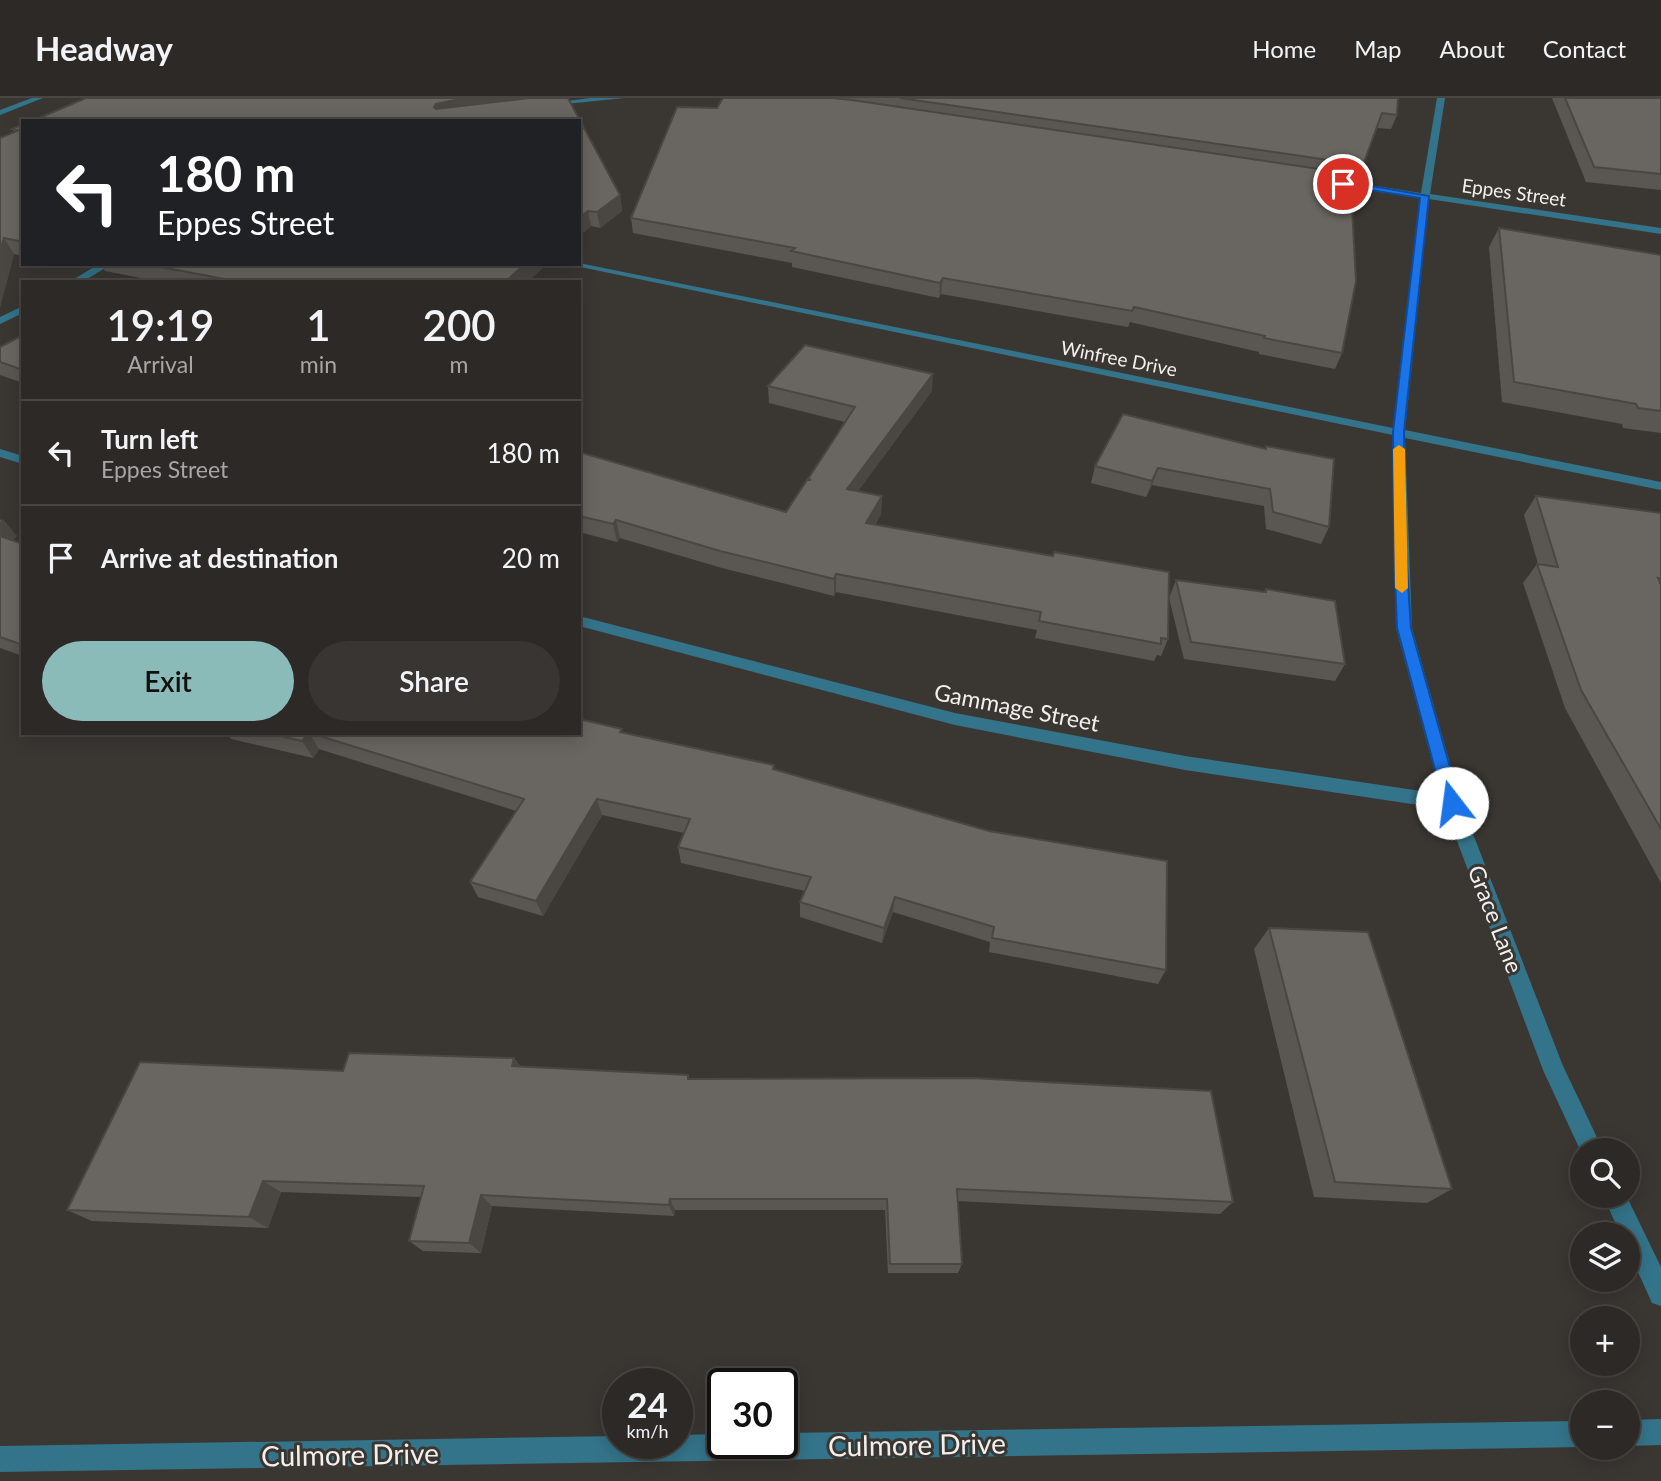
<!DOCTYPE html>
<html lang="en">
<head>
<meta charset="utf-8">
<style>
	:root { --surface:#2c2926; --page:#383532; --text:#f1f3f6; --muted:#a6a6a7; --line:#484543; --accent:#8bbbb9 }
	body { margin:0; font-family:Lato,sans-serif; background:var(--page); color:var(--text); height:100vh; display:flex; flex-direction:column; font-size:26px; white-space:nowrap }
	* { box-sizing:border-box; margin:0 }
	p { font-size:23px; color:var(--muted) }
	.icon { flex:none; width:38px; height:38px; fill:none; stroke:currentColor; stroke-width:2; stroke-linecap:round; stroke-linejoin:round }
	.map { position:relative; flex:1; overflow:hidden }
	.sheet { position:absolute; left:21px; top:182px; width:560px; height:455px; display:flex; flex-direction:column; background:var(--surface); border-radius:0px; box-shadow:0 4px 18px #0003,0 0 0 2px var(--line) }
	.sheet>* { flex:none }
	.banner { position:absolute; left:21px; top:21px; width:560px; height:147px; border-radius:0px; box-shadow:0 4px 18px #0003,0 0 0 2px var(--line); background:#202124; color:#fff; overflow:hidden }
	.tools { position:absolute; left:1570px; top:1040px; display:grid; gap:14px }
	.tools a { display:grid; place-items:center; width:70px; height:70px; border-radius:50%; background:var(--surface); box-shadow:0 4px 18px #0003,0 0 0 2px var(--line); font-size:35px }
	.speed { position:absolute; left:602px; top:1270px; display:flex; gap:14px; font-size:35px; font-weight:700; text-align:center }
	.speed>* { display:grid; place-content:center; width:91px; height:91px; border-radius:50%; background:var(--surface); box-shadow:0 4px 18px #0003,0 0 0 2px var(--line); line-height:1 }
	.speed small { font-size:18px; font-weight:400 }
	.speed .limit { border:4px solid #111; border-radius:10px; background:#fff; color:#111 }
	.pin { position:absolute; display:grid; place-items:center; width:60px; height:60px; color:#fff; margin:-30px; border:4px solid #fff; border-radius:50%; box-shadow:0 2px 7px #0007 }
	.me { position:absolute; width:77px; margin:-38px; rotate:345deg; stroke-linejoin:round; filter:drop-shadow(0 0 5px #0008) }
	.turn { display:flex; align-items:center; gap:24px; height:147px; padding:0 21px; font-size:32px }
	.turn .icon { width:91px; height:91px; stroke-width:2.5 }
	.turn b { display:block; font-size:49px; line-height:60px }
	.eta { display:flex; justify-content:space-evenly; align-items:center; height:119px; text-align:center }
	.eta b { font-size:42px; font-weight:600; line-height:49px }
	.cta { display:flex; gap:14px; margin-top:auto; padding:14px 21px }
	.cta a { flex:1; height:80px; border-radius:42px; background:var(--accent); color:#111; font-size:28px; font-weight:600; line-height:80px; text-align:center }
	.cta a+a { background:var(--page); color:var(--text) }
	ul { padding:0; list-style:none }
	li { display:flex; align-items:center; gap:21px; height:105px; padding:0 21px; border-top:2px solid var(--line) }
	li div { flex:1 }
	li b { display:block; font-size:26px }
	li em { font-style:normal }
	header { display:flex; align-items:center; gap:42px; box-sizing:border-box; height:98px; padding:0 35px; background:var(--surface); border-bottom:2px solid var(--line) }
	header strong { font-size:33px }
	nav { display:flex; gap:38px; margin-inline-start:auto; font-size:24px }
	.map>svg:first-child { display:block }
</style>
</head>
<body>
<header>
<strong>Headway</strong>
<nav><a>Home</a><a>Map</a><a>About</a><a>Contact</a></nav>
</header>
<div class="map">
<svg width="1661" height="1383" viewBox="0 0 1661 1383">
	<rect width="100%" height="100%" fill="#3a3733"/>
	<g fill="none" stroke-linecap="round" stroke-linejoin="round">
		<path fill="#34748a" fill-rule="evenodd" d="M32,0H43L0,17V12Z
			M591,0H624L546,8L542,6Z
			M1437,0H1445L1430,96L1661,130V136L1429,101L1405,332L1661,384V392L1405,340L1412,530L1461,705L1563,968L1603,1052H1582V1056L1543,972L1445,711L1185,672L955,627L579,528V518L955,615L1185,658L1441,696L1396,530L1393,337L566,166L579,165L1393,330L1420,100L1328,84L1332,81L1421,95Z
			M99,166H112L82,184H69Z
			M23,208V215L0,226V219Z
			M0,351L23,358V366L0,359Z
			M1603,1097H1626L1661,1169V1208L1652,1205L1628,1152V1136H1620Z
			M1661,1321V1347L1628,1348V1322Z
			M1582,1323V1349L0,1374V1348L618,1338V1346H677V1337L723,1336V1346H782V1335Z"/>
	</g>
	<path fill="#5a5753" d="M723,0H1398L1397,17L1391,31L1377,30L1349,108L1342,255L1335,271L1259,256V254L1130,224L1128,229L941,196L939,200L792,169V165L633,135L631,120L717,10Z
		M1552,0H1661V92L1586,84Z
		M579,23L620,97L622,113L600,130L591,128L579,138Z
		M23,26V158L14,156L0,209V40L14,34L12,31Z
		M1499,130L1661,157V335L1623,330L1622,326L1502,304L1489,149Z
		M68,166H94L87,170Z
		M101,166H547L527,184H161L105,173Z
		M23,237V285L0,277V249Z
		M768,288L932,293L858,393L882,398L881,416L875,427L1168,541L1161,558L1157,557L1154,563L1035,540L1037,532L836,494L834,498L722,470L620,440L617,444L579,434V354L786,414L845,324L769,305Z
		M1266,348L1329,429L1321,446L1266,431L1264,408L1152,387L1146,399L1091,385L1095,368L1265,350Z
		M1536,398L1661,415V785L1565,610L1523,485L1537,466H1538L1524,417Z
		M0,421L17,438L13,442L23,445V558L0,550Z
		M1176,482L1345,566L1335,583L1184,561L1169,500Z
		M227,635H623L775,672L1166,872L1158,886L989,854L990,844L893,814L882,845L800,819V804L805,793L681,765L678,749L684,735L602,717L543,818L478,799L470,784L516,713L319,651L313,660L231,641Z
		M1269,830L1452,1091L1427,1105L1314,1099L1254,851Z
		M514,960L520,968L689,981L1233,1104L1220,1116L957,1103L962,1166L958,1175H888L885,1112H675L674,1118L492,1108L481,1155L423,1153L409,1143L421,1099L281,1094L268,1130L92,1123L67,1112L343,973Z"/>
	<path fill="#4a4743" d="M465,0H564L439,20L434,9L436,6Z
		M620,97L622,113L600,130L597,114Z
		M588,113L591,128L579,138V120Z
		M4,140L14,156L0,209V153Z
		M85,166H94L87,170Z
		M525,166H547L527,184H505Z
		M943,180L941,196L939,200L940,185Z
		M933,276L932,293L847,408V391Z
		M1158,370L1152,387L1146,399L1152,383Z
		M882,398L881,416L865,443L866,425Z
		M3,421L17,438L4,452L0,447V424Z
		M616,422L620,440L617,444L613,426Z
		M836,476V494L834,498V481Z
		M309,635L319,651L313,660L302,643Z
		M597,701L602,717L543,818L536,803Z
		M895,799L893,814L882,845L884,830Z
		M514,960L523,974L512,968Z
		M263,1083L281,1094L268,1130L249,1119Z
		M481,1097L492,1108L481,1155L469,1145Z
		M670,1101L675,1112L674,1118L669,1107Z"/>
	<path fill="#696560" stroke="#4a4743" stroke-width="2" d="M86,0H465L436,6L434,9L436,11L530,0H568L620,97L597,114L588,113L579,120V23H32Z
		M723,0H832L852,2L1360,77L1349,108L1352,109L1356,183L1342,255L1264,240L1265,238L1134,209L1132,213L943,180L940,185L791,153L795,150L631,120L677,9L717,10Z
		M900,0H1398L1397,17L1382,15L1363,67Z
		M1565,0H1661V76L1594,69Z
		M23,26V144L4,140L0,153V40L19,32L12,31Z
		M1499,130L1661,157V313L1638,310L1636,306L1514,284Z
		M145,166H525L505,184H240Z
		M23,237V272L0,264V249Z
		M805,247L933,276L847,391L882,398L866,425L1053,458L1054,454L1169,474L1168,541L1161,540V546L1039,523L1041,514L836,476L834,481L720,453L616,422L613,426L579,418V354L786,414L807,382H811L808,381L855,309L768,288Z
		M1123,316L1266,351V348L1334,361L1329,429L1273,414L1270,391L1158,370L1152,383L1095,368Z
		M1536,398L1661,415V481L1658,480L1661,487V731L1581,592L1537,466L1558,469Z
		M0,438L23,446V547L0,539Z
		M1176,482L1266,494V491L1335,503L1345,566L1191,544Z
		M579,621L622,631L620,634L774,667L773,671L989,733L1167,763L1166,872L992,840L994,829L895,799L884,830L800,804L811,779L678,749L690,721L597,701L536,803L470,784L524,701L310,635H579Z
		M266,635H309L302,643Z
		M1269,830L1368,834L1452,1091L1335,1084Z
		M349,955L514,960L512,968L688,977V981L971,980L1211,993L1233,1104L957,1091L962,1166H890L887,1101H670L669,1107L481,1097L469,1145L409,1143L424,1088L263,1083L249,1119L67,1112L140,964L343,973Z"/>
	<path fill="#1a73e8" stroke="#114b97" stroke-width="2" d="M1343,83L1429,98L1404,334L1406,454L1411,530L1460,705L1452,711L1444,705L1397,530L1394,454L1393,334L1420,100L1340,87Z"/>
	<path fill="#f59e0b" d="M1399,347L1405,351L1408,490L1402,495L1395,490L1393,351Z"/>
	<g text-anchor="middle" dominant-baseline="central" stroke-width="6" stroke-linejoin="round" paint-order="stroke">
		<g font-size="19" fill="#f2efed" stroke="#3a3733">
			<text transform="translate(1514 94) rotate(8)">Eppes Street</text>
			<text transform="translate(1119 260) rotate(11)">Winfree Drive</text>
		</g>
		<g font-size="23" fill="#f2efed" stroke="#3a3733">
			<text transform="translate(1017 609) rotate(11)">Gammage Street</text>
			<text transform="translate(1496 821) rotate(69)">Grace Lane</text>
		</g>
		<g font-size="28" fill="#f2efed" stroke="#3a3733">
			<text transform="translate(917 1346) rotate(-1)">Culmore Drive</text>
			<text transform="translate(350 1356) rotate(-1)">Culmore Drive</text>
		</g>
	</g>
</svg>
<div class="tools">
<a><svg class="icon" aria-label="search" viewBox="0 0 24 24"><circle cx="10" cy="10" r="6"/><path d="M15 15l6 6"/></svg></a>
<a><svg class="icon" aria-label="layers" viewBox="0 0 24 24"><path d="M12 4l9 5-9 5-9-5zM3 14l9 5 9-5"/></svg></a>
<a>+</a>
<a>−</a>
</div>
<div class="speed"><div>24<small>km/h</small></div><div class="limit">30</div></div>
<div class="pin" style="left:1343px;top:86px;background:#d93025"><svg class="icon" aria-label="arrive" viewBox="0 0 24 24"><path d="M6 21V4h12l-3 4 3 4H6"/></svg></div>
<svg class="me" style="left:1452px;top:705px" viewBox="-20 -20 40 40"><circle r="19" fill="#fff"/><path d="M0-13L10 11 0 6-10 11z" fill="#1a73e8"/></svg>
<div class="banner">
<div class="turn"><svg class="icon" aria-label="left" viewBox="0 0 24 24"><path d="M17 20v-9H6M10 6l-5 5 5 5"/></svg><div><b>180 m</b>Eppes Street</div></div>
</div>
<section class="sheet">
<div class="eta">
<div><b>19:19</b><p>Arrival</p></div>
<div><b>1</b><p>min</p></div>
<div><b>200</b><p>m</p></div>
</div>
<ul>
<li><svg class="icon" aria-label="left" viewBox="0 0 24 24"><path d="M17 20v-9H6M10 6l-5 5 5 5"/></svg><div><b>Turn left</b><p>Eppes Street</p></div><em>180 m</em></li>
<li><svg class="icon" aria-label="arrive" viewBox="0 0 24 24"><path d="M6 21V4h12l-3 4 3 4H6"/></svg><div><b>Arrive at destination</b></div><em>20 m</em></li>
</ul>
<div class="cta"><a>Exit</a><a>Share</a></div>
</section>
</div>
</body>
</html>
